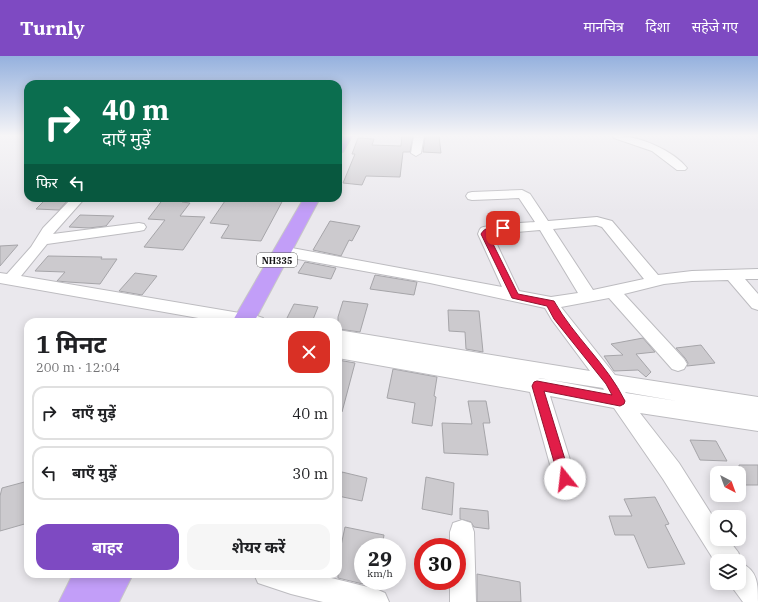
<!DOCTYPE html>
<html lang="hi">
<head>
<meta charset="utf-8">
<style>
	:root { --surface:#fff; --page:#f6f6f6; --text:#202124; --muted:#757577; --line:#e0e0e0; --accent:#7e4ac2 }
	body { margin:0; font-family:"IBM Plex Serif","Noto Sans Devanagari",serif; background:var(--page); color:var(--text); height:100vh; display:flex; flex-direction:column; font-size:15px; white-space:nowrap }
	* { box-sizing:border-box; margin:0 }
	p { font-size:13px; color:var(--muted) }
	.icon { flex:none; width:22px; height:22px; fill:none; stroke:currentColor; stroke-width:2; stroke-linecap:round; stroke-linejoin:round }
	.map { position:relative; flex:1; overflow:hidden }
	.side { position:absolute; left:24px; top:262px; width:318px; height:260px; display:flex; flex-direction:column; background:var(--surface); border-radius:12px; box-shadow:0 2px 10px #0003 }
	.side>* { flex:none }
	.hud { position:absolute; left:24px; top:24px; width:318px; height:122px; border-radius:12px; box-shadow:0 2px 10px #0003; background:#0b6e4f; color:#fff; overflow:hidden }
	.needle { width:26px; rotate:139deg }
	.buttons { position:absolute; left:710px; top:410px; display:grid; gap:8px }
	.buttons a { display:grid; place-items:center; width:36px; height:36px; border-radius:8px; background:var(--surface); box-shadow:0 2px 10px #0003; font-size:20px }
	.speed { position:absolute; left:354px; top:482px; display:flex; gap:8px; font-size:20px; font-weight:700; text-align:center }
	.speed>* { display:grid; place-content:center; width:52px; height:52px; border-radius:50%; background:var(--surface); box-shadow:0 2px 10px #0003; line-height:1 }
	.speed small { font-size:10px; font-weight:400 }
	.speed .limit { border:6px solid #d22; background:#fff; color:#111 }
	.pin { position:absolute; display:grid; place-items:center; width:34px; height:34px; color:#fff; margin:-17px; border-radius:8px; box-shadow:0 2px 6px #0006 }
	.me { position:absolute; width:44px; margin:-22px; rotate:344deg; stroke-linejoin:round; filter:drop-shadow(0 0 3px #0008) }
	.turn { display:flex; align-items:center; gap:14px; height:84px; padding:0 12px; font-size:18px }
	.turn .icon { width:52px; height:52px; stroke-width:2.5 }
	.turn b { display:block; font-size:28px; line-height:34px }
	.then { display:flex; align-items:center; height:38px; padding:0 12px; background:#0003; gap:8px; font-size:15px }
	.round { display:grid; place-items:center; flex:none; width:42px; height:42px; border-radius:12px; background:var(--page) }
	.head { display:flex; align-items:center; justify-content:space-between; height:68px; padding:0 12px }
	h1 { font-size:24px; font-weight:700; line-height:30px }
	.action { display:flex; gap:8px; margin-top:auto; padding:8px 12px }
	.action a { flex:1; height:46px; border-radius:12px; background:var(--accent); color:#fff; font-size:16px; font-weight:700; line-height:46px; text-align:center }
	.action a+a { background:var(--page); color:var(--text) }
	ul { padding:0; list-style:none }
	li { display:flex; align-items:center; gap:12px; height:54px; margin:0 8px 6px; padding:0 4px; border:2px solid var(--line); border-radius:12px }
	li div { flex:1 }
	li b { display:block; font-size:15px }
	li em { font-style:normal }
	header { display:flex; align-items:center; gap:24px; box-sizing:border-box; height:56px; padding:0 20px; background:var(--accent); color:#fff }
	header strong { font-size:19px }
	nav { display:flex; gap:22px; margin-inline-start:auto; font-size:14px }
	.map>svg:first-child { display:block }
</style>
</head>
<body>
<header>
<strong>Turnly</strong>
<nav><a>मानचित्र</a><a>दिशा</a><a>सहेजे गए</a></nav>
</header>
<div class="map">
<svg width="758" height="546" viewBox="0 0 758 546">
	<rect width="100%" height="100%" fill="#eae8ed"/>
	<path fill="#cccace" stroke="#a6a5a9" d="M402,80H413L410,96H403L400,121L366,120L362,129L343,127L355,98H352L358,82L374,83L372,89L401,90Z
		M425,80H439L441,97L423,96Z
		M47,142H70L59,154L36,153Z
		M164,142H185L182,146L190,147L180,160L205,161L183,194L144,191L165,164L148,163Z
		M227,142H260L283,144L261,185L221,182L229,169L210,167Z
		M80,159L114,160L106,170L89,172L69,171Z
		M330,165L360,170L352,185L349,184L341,200L313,194Z
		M18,189L0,210V190Z
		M48,200L102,201L101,203H117L100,228L68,226L57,225L65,216L35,215Z
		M305,206L336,212L331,223L298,217Z
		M135,217L157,220L142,239L119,235Z
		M375,219L417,226L414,239L370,233Z
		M343,245L368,248L360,276L338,273V261Z
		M294,248L318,251L312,266H285Z
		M448,254L479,255L483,296L466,293L465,276L449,275Z
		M643,282L655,296L636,298L651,316L646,321L638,314L614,315L604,300L623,299L611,288Z
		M701,289L715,307L687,310L688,307L685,302L676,292Z
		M338,304L355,307L342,356H338Z
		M393,313L437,321L434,340L436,341L432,370L412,367L415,347L387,342Z
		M468,345H486L490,367H483L488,399L444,397L442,367L472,368Z
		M690,384L716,385L727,405L700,404Z
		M739,409H758V429H739Z
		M342,416L367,422L362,445L338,440V432Z
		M426,421L454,427L452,459L422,453Z
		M28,425V467L0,475V440L2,432Z
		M655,441L669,468L665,469L685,508L648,512L634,479H615L609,460H632L624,443Z
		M460,452L488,455L489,473L474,471L471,466L460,463Z
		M345,471L384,479L382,491H363V528L338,522V504Z
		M477,518L520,526L521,546H477Z"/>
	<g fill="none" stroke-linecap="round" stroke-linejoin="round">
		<defs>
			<path id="minor" d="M414,80H424L421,97L416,100L411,97Z
				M613,80C635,78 673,94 687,112L685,114H677L652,95L614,82Z
				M522,134L530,138L548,165L597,161L612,165L658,219L692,215L758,213V223H745L758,238V254L752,252L728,224L692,225L664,228L624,238L684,303L687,308L684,313L678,315L672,313L609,242L561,251L615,319L758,341V375L640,357L679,407L717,467V483H728L738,496L742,505L741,507C758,515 758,528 758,546H743L729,527H739V505H717V509L663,423L614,352L550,340L576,423L573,431L565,434L557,431L554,423L530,336L338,302V288L388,296L338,288V274L590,315L552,264L545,252L430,227L281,200L276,198L274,195L276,192L281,190L502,231L478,178C479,176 479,174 481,172C487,168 526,167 535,166L519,142L472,144L468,143L466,140L468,137L472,136ZM596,169L602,171L644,223L593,234L553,173ZM540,174L578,237L551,241L519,235L492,178ZM538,322L603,332L604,334L540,322ZM625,336L677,345L626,337Z
				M72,142H85L53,178L139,167L144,168L146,171L144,174L139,175L47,188L21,220L257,260L263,262L265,266H221L0,227V217L7,218L31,191L43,172Z
				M462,464L471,467L474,476L476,546H450V525H457V491H450V476L453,467Z
				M254,518H315L376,533L385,537L389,546H323L291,538L258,527Z"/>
			<path id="trunk" d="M339,80H352L343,96L338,97Z
				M304,142H320L254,266H232Z
				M73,518H133L119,546H59Z"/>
		</defs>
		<use href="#minor" stroke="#bdbcc0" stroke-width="2"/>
		<use href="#trunk" stroke="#c7c6c7" stroke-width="2"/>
		<use href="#minor" fill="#fff" fill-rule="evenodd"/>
		<use href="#trunk" fill="#c29ef8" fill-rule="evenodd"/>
	</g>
	<linearGradient id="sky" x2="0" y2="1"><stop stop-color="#95b1de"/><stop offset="0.51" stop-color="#f6f5f7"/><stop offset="1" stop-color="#f6f5f7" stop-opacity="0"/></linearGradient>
	<rect width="758" height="156" fill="url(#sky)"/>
	<path fill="#e11d48" stroke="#92132f" d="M503,170L506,171V174L491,176L488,178L518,238L554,245C574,281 607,308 625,345L624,348L620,350L544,335L571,423L569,427L565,429L561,427L559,423L532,330L534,326L537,325L612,339L606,328L554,263L547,250L512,242L481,178C485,170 495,171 503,170Z"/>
	<g text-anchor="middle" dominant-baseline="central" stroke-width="3" stroke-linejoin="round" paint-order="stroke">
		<rect fill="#fff" stroke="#5a5a5b" stroke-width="1" x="257" y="197" width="40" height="14" rx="3"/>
		<g font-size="9" font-weight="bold" fill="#141315">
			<text x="277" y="204">NH335</text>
		</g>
	</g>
</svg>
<div class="buttons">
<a><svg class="needle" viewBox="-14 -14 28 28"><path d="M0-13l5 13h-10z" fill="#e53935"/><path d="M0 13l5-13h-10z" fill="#757577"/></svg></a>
<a><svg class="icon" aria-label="search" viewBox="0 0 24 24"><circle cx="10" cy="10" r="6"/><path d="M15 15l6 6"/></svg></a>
<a><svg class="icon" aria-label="layers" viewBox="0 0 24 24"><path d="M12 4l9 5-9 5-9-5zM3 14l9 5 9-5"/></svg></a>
</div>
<div class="speed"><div>29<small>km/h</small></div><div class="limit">30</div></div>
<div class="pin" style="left:503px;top:172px;background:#d93025"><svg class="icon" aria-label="arrive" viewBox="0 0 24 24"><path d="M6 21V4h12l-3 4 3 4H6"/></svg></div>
<svg class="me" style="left:565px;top:423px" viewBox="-20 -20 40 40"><circle r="19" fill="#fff"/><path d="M0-13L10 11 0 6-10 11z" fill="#e11d48"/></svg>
<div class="hud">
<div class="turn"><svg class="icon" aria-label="right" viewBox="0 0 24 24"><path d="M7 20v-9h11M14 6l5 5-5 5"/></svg><div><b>40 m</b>दाएँ मुड़ें</div></div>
<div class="then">फिर<svg class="icon" aria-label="left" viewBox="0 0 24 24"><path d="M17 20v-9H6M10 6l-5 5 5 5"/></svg></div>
</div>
<section class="side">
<div class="head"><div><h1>1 मिनट</h1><p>200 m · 12:04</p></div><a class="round" style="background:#d93025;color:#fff"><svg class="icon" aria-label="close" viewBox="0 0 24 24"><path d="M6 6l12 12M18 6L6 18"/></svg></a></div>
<ul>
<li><svg class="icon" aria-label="right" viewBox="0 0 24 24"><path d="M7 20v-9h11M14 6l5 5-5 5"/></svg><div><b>दाएँ मुड़ें</b></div><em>40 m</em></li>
<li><svg class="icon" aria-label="left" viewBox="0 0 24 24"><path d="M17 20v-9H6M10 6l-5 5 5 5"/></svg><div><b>बाएँ मुड़ें</b></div><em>30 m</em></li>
</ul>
<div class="action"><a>बाहर</a><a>शेयर करें</a></div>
</section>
</div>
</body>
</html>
